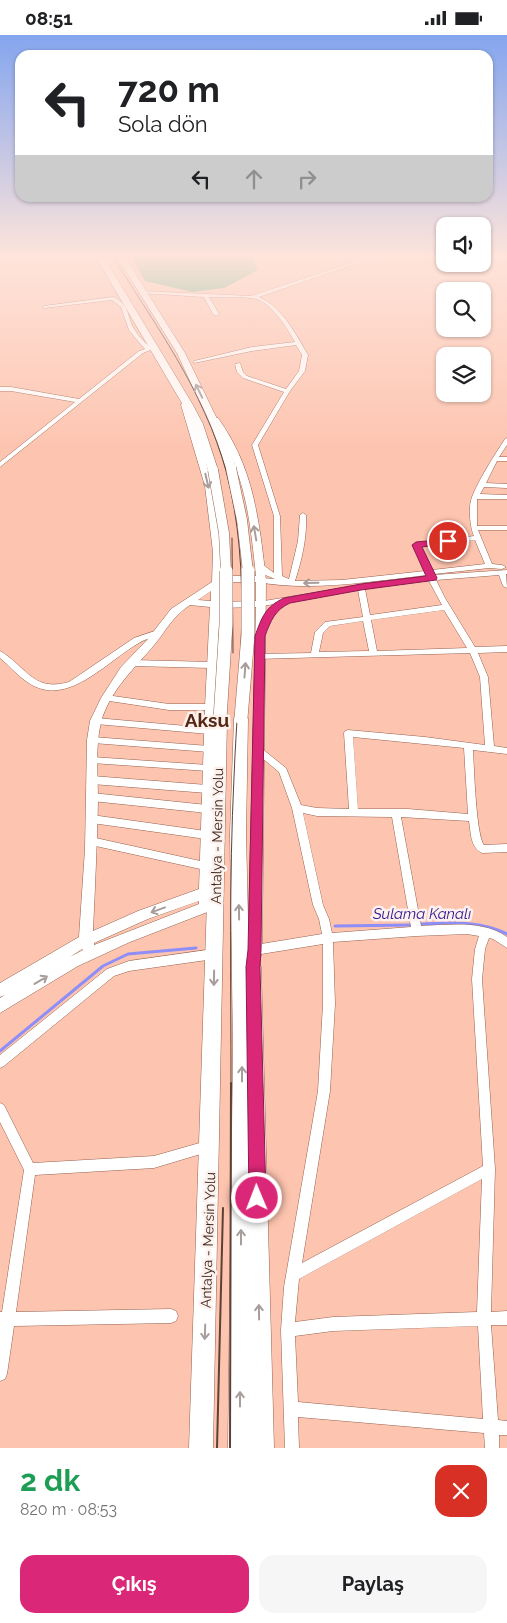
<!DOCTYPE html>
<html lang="tr">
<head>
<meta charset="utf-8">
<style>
	:root { --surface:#fff; --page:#f6f6f6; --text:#202124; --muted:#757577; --accent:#db2777 }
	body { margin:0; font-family:Raleway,sans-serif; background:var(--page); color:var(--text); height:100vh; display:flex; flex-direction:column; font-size:19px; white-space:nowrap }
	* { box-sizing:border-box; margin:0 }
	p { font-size:16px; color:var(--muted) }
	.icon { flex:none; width:28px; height:28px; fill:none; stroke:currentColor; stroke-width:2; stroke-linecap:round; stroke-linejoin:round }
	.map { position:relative; height:1413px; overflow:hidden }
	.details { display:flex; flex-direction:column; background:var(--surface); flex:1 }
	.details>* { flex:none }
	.guide { position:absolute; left:15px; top:15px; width:478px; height:152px; border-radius:15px; box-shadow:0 1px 4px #0004; background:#fff; color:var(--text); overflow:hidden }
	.tools { position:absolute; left:436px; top:182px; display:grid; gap:10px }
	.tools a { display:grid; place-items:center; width:55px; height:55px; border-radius:10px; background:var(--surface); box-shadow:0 1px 4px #0004; font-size:25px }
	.pin { position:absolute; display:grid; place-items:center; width:42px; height:42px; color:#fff; margin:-21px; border:2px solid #fff; border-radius:50%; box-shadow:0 1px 5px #0007 }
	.me { position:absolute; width:55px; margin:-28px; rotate:359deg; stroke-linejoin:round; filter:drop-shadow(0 0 4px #0008) }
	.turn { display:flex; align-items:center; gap:18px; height:105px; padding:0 20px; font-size:22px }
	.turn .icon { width:65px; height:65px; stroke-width:2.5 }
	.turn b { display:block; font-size:35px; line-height:42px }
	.lanes { display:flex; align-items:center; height:48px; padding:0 20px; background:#0003; justify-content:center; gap:25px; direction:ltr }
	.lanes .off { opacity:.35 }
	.round { display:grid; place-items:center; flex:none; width:52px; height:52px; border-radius:15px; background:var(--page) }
	.overview { display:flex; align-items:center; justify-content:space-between; height:85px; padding:0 20px }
	h1 { font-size:30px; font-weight:700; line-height:38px; color:#1e9e55 }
	.primary-button { display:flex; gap:10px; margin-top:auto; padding:10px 20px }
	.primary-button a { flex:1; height:58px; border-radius:15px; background:var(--accent); color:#fff; font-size:20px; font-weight:700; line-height:58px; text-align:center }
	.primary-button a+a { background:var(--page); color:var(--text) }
	.status { display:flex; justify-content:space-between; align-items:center; height:35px; padding:0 25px; background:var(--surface); direction:ltr }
	.status svg { height:14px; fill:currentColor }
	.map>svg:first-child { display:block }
</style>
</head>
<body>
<div class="status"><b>08:51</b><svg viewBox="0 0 49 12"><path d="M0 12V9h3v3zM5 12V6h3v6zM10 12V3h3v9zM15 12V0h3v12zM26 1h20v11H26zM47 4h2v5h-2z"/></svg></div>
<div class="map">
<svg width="507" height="1413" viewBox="0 0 507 1413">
	<rect width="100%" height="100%" fill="#fdc4af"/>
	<path fill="#39a778" d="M130,219H251L258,235L224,253L192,257L145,246Z"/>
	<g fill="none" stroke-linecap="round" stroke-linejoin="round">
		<path stroke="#8e8ef8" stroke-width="3" d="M418,889C449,888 479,885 507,899
			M335,891L412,890
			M0,1016L103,931L128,919L196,913"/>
		<defs>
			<path id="minor" d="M377,219H384L259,262C283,273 295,298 308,320L305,336L290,356L258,410L280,481L282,541L289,544L298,506L300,480L303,478L306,480C307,503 302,524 295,546L342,545L425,536L413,510L415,509L474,501C470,492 468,472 472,462C479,444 494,421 505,404L507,403V410L499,422H507V426H497L486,448L507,449V453L484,452L480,459L507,460V464H477V491H507V495H478L492,529L502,530L506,532L502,534L489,533L434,539V540L507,535V539H506L507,553L503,551L499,540L436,545L445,563L475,612L507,611V617L478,618L488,642L494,711L507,713V719L473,715C474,732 476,800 484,810L507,809V817L482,818C470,812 471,798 469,786L401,782L421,891C450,890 483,885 507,902V913L493,904L489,903L485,914L482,944L495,1134L491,1277L507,1276V1290H491L498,1385L507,1386V1400H499V1413H485L484,1398L298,1382L299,1413H285L281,1295L284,1252L318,1056L323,969V909L255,920L251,918L250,915L251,912L255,910L322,899L319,884L313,870L292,773L279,737L255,717L254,715L255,713H261L286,733L301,770L317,773L349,774L344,698L345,696L348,695L425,702L485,710L480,642L470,618L256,624L255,622L259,619L311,618L315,597L325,587L363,582L358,555L287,567L275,578L266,596L262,599L258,596C262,586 266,577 275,569L261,571L257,569L258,567L361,550L428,541L427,540C375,546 309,557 258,547L257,545L261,543L275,544L263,539L255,531L256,529H262L274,538V481L252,410L284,357L243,343L237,337L235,329L240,328L243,337L247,341L286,354L299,336L302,320L296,310L252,316L194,328V326L252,312L295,307C287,293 272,268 256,264C244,261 223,263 209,262L219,279L216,281L213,279L204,262L141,258L139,257L141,256L251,261ZM475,505L485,529L432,535L421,512ZM429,546L442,570L370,580L365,554ZM444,575L467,613L377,616L371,585ZM363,586L369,616L319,617L323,598L330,591ZM353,702L464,713L468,779L408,774H358ZM303,778L317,781L392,782L411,892L332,898L329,884L323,870ZM467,899L479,901L475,914L472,944L483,1131L302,1228L330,1056L335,969L333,907L417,901ZM482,1144L477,1277L333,1282L295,1287L299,1244ZM478,1291L483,1384L298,1367L295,1301L333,1296Z
				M113,262C130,270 126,279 134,294C138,301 144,307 150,312L155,310L158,312L143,318L0,432V427L75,367L11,356H0V352H11L79,364L139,316L145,314L137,305L129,295L121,272L112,265L44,273L42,272L44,271Z
				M158,595L161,596L162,598L161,600C154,602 145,604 139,608C110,624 72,668 36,652C22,646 12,633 0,623V616C6,619 11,624 16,628C34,645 43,654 69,647L134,603Z
				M132,625L212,627L216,630L212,633L132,631L128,628Z
				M106,660L169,669H210L214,672L210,675H169L103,665L102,663L103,661Z
				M96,683L209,693L213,696L209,699L96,689L92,686Z
				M93,702L209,711L212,712L213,714L212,716L209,717L93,708L89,705Z
				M92,722L208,730L211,731L212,733L211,735L208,736L92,728L89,727L88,725L89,723Z
				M92,741L207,750L210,751L212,754L210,757L207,758L92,749L89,747L87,745L89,743Z
				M92,758L207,770L210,771L212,774L210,777L207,778L92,766L89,765L87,762L89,759Z
				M92,780L206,796L209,797L211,800L209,803L206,804L92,788L89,787L87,784L89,781Z
				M91,802L205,827L208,828L210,831L208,834L205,835L91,810L88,809L86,806L88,803Z
				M214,914L218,916L219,919L218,922L214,924L129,936L114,941L4,1031L0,1033V1020L107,934L129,926Z
				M0,1068L4,1070L33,1128L154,1121L210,1105L214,1107L216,1111L214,1115L154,1133L35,1140L16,1277L171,1274L176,1276L178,1281L176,1286L171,1288L14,1291L7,1339L5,1344L0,1346V1277H2L24,1135L0,1087Z"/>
			<path id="major" d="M182,368L189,370C207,429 224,481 221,544L232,541H256C250,484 245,433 211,385L212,383H218C254,433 259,485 266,545L262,915L258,936L253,938L248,936L246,932L248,915L256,572L220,573L215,672L212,872L210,876L130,907L78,931L0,978V963L5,960L0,962V948L79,902L85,814L87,705L90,686L101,663L121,632L147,605L171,574L212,547L213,517L205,451L181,370ZM232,547H256V566L220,567L221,550ZM211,556V566L198,565ZM190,570L210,572L205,672L199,854L138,876L93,896C95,852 97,809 98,766C98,741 95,712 101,687C110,655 135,633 155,609C167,594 173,581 190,570ZM199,866V869L94,910V908L148,884ZM82,914L83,915L70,922Z"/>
			<path id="highway" d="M94,219H102L193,370L203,389L218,435L217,437L213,438L208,435L193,389L183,370Z
				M115,219H123L185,318L222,394L236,433L235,435H227L226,433L212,394L177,318Z
				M241,678L246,680L248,683L246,799L249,926L253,924L259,927L261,932L274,1413H228L233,1014L230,799L234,683L236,680Z
				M220,679L225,681L227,684L213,1413H189L213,684L215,681Z"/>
		</defs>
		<use href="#minor" stroke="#95624f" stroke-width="1"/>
		<use href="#major" stroke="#95624f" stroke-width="1"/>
		<use href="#highway" stroke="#95624f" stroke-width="1"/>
		<use href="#minor" fill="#fff" fill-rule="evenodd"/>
		<use href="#major" fill="#fff" fill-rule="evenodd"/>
		<use href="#highway" fill="#fff" fill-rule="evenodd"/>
		<path stroke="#5d4137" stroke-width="1" d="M111,219C154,288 205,357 226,436C253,537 238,640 234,742C229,844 231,947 231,1050
			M232,503L233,618"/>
		<path stroke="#5d4137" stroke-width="2" d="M217,1413L223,1173
			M230,1413L231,1048"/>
		<defs>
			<path id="highway-bridge-far1" d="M231,433L242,485L248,537
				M213,435L224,498L226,537"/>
			<path id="highway-bridge" d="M241,683L248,600V536
				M220,684L226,589V536"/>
		</defs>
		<use href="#highway-bridge-far1" stroke="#95624f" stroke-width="11" stroke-linecap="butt"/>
		<use href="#highway-bridge" stroke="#95624f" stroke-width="14" stroke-linecap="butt"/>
		<use href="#highway-bridge-far1" stroke="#fff" stroke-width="10"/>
		<use href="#highway-bridge" stroke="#fff" stroke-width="13"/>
	</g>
	<defs><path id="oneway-shaft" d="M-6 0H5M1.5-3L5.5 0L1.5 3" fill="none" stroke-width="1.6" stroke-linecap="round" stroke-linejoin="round" transform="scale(1.25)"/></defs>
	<g stroke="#a79d9a">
		<use href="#oneway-shaft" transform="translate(199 356) rotate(-116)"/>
		<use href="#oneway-shaft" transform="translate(207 446) rotate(77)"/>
		<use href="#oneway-shaft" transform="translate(255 498) rotate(-100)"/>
		<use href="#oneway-shaft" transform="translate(311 548) rotate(179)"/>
		<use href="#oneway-shaft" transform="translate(245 635) rotate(-86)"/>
		<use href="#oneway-shaft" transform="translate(158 875) rotate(160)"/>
		<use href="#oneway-shaft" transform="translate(239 877) rotate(-91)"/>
		<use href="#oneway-shaft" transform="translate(214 943) rotate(91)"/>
		<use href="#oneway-shaft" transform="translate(41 945) rotate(-31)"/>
		<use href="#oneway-shaft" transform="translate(242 1039) rotate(-90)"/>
		<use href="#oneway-shaft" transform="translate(241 1202) rotate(-90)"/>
		<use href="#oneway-shaft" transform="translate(259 1277) rotate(-91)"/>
		<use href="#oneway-shaft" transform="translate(205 1297) rotate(92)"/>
		<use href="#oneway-shaft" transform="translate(240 1364) rotate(-90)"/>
	</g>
	<linearGradient id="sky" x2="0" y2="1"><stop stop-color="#84a5ee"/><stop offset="0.53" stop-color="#fee4db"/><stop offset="1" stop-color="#fee4db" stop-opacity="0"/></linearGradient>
	<rect width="507" height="417" fill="url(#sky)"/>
	<path fill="#db2777" stroke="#8e194d" d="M448,504L452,505V508L422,512L437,543L436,545L361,555L290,568C275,575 271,585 265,601L261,915L260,932L266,1163L263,1168L257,1171L251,1168L249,1163L246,932L248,915L255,601C262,582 265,572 284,563L361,549L426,541L412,510L416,507Z"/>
	<g text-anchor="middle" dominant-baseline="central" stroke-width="5" stroke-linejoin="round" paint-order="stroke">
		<g font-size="14" fill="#3c261e" stroke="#fdf1ed">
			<text transform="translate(217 801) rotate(-89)">Antalya - Mersin Yolu</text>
			<text transform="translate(208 1205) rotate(-88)">Antalya - Mersin Yolu</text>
		</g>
		<g font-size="15" font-style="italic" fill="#321592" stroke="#fdf1ed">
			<text x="422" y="879">Sulama Kanalı</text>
		</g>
		<g font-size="19" font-weight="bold" fill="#542715" stroke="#fdf1ed">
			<text x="207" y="685">Aksu</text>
		</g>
	</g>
</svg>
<div class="tools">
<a><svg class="icon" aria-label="sound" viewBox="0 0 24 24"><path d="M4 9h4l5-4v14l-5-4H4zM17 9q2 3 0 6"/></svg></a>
<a><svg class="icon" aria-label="search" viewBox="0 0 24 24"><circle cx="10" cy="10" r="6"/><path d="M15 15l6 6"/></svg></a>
<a><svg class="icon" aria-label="layers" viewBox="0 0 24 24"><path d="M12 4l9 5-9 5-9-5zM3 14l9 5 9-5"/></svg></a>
</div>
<div class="pin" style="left:448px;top:506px;background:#d93025"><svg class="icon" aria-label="arrive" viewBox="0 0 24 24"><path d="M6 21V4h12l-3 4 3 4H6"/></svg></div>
<svg class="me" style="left:257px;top:1163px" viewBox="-20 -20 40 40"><circle r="17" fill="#db2777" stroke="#fff" stroke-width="3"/><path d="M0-11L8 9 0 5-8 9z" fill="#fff"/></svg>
<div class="guide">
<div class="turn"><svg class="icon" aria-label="left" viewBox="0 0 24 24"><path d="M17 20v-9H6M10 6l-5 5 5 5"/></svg><div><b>720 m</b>Sola dön</div></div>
<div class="lanes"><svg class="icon" aria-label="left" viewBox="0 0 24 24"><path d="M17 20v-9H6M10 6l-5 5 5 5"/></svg><svg class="icon off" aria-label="ahead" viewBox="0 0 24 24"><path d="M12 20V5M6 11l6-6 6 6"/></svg><svg class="icon off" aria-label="right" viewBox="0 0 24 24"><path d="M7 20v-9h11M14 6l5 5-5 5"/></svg></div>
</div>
</div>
<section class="details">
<div class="overview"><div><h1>2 dk</h1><p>820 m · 08:53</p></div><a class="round" style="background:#d93025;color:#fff"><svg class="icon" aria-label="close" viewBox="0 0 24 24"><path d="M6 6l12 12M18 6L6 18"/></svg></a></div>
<div class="primary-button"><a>Çıkış</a><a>Paylaş</a></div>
</section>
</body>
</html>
